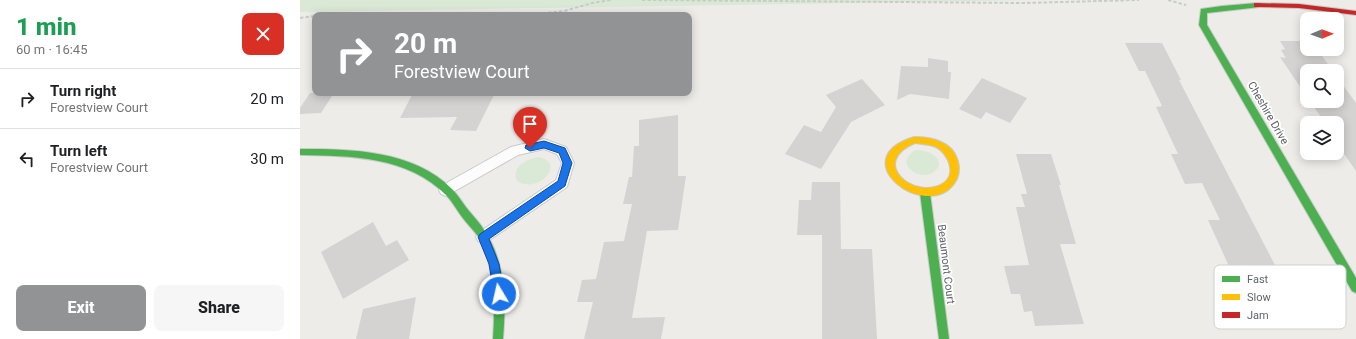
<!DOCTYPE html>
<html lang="en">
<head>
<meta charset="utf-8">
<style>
	:root { --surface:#fff; --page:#f6f6f6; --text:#202124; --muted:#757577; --line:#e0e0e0; --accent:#919394 }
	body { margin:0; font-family:Roboto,sans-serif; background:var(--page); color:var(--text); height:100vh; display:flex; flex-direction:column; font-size:15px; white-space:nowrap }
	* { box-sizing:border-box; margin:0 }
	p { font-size:13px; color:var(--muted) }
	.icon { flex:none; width:22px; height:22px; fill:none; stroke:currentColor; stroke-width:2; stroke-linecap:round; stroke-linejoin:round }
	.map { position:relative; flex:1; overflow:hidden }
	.details { display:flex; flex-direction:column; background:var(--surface); width:300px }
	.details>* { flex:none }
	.guide { position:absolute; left:12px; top:12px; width:380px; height:84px; border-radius:8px; box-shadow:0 2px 10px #0003; background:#919394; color:#fff; overflow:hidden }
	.needle { width:26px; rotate:89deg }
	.tools { position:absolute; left:1000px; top:12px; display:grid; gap:8px }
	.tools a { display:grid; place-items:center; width:44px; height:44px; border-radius:8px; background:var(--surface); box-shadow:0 2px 10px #0003; font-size:20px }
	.pin { position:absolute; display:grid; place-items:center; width:34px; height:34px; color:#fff; margin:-41px -17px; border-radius:50% 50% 50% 0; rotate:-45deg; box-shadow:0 0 4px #0007 }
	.pin .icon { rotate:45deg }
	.me { position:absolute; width:44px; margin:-22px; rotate:351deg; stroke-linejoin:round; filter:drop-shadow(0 0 3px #0008) }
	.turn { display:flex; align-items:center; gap:14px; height:84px; padding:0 16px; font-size:18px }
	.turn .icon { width:52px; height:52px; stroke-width:2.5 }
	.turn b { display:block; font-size:28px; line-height:34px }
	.round { display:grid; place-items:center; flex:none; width:42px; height:42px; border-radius:8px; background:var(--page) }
	.overview { display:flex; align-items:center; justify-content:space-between; height:68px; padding:0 16px }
	h1 { font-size:24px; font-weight:800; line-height:30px; color:#1e9e55 }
	.cta { display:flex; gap:8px; margin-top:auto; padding:8px 16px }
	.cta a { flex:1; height:46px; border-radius:8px; background:var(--accent); color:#fff; font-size:16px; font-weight:800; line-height:46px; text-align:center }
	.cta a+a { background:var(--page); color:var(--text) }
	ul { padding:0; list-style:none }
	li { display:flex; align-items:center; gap:12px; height:60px; padding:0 16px; border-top:1px solid var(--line) }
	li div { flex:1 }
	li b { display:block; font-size:15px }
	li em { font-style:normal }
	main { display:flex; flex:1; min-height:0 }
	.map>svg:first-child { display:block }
</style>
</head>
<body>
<main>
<section class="details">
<div class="overview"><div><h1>1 min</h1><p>60 m · 16:45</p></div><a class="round" style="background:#d93025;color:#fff"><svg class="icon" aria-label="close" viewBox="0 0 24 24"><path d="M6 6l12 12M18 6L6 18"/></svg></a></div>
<ul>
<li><svg class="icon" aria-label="right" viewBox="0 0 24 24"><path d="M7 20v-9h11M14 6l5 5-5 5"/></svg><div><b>Turn right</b><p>Forestview Court</p></div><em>20 m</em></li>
<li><svg class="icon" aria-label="left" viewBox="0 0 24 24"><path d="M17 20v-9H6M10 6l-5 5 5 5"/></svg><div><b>Turn left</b><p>Forestview Court</p></div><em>30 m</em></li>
</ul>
<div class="cta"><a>Exit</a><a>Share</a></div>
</section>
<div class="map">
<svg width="1056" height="339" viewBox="0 0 1056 339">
	<rect width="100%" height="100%" fill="#eeece9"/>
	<path fill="#dae9d5" d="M0,0H733L0,12Z
		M616,150C626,149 648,158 635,171C622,184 591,163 616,150Z
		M239,157C267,163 238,195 217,181C211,166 227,159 239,157Z"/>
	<path fill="#d5d3d2" d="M980,41H1007V49H1017L1033,71H1007V97L980,57L986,58L981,50L985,49Z
		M825,43H862L881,80H879L1004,321L951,323L933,284H937L908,220H920L902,183L885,184L871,154H878L856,107L862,106L845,71H839Z
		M628,58L648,61V72H651L649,99L610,94L597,100L601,66L628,67Z
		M1037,77L1056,103V171L1037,144V123H1025L1010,101H1037Z
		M682,78L727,98L710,123L686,112L681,119L659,109Z
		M562,79L585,105L551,122L521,169L485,154L504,125L521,132L536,107L526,95Z
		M10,93H34L21,113L0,114V108Z
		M113,93H195L176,131L150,130L157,117L100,118Z
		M378,115V176H386L378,230L347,231L332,318L365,317L361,339H284L293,302H277L282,280L296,279L304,242L324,241L332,204H323L329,177H332L334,146H339V120Z
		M716,154H751L761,185H759L776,244H760L784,324L735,326L732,311L724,312L720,294H711L704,266L729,265L716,207H725L721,194H727Z
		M512,182H540L541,249H572L577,339H522V235H497L499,200H511Z
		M73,222L86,246L97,240L109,260L43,299L21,252Z
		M116,297L109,339H56L63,309Z"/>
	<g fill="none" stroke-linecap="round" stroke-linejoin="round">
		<defs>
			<path id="lane" d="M244,139L266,147L274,163L267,187L188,241L183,243L178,241L176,237L178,233L256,180L262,163L257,154L244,149L218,155L146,196L141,194L139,190L141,186L211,147Z"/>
			<path id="fast" d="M957,3H960V7L907,13V25L1056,278V293L1052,291L899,25L901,9L922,6Z
				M0,149C52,149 113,150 152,189C159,196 163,204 169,211C174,217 180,223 184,230C206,262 206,302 203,339H193C195,305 196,269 179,238C174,230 167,224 162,217C156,209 152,201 146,195C108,156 50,156 0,155Z
				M625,189L628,190L630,193L649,339H639L620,193L622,190Z"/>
			<path id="slow" d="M614,137C623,137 633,138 641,142C658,149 665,171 653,185C624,221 543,159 614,137ZM615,143C621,144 629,144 636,147C648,153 658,175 642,184C613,200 569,162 615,143Z"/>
			<path id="jam" d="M954,3L999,4L1056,11V15L999,8L957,7H954Z"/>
		</defs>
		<use href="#lane" stroke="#cacaca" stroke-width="2"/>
		<use href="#fast" stroke="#c8c9c9" stroke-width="2"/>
		<use href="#slow" stroke="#c8c9c9" stroke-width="2"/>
		<use href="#jam" stroke="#c8c9c9" stroke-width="2"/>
		<path stroke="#c8ccc9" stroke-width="2" stroke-dasharray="3.5 2" stroke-linecap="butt" d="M342,0L724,3L839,0
			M868,0L886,5
			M226,15L264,11L292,3L311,0
			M0,18L15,16"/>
		<use href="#lane" fill="#fcfcfc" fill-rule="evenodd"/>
		<use href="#fast" fill="#4caf50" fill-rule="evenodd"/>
		<use href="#slow" fill="#ffc107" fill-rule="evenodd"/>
		<use href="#jam" fill="#c62828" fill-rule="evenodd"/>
	</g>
	<path fill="#1a73e8" stroke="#114b97" d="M244,141L265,148L272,163L265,186L189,239L199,264L204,294L203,297L199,299L195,297L194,294L189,264L178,237L180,234L258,181L263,163L259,153L244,148L230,151L225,148L226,145Z"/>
	<g text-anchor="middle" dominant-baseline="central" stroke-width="3.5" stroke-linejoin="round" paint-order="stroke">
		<g font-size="11" fill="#5f6367" stroke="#fff">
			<text transform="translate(968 113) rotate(60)">Cheshire Drive</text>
			<text transform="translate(646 264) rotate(83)">Beaumont Court</text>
		</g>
	</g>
	<rect x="914" y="265" width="132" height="64" rx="6" fill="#fff" stroke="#cfd0d1" stroke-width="1"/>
	<rect x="922" y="276" width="18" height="6" fill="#4caf50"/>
	<rect x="922" y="294" width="18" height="6" fill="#ffc107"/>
	<rect x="922" y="312" width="18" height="6" fill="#c62828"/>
	<g font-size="11" fill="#5f6367">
		<text x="947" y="283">Fast</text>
		<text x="947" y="301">Slow</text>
		<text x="947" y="319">Jam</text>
	</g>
</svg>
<div class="tools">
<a><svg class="needle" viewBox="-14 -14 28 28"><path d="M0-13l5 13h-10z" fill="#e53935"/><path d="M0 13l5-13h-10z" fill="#757577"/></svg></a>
<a><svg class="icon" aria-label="search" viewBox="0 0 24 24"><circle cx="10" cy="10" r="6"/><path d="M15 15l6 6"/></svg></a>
<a><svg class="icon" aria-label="layers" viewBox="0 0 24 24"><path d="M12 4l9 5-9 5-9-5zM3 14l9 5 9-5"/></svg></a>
</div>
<div class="pin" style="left:230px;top:148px;background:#d93025"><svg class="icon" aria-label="arrive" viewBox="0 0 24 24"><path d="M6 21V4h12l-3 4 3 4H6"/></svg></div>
<svg class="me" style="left:199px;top:294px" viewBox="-20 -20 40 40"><circle r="17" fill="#1a73e8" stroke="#fff" stroke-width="3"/><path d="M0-11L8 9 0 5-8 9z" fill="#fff"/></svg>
<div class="guide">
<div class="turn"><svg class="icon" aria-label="right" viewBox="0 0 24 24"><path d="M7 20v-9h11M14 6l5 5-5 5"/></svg><div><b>20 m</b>Forestview Court</div></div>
</div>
</div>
</main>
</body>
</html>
